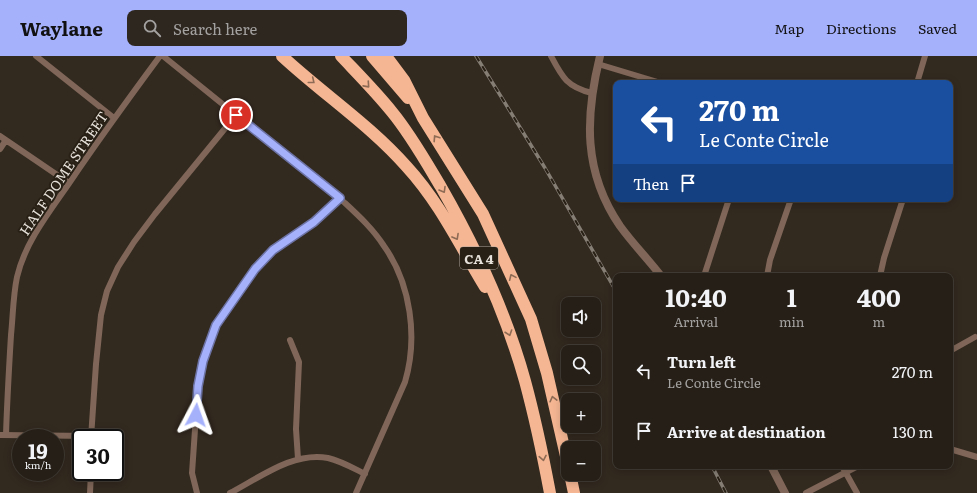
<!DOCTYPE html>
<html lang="en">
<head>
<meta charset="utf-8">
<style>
	:root { --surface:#261f17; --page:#2e2720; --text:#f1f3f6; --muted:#a4a2a1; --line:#423d36; --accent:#a6b1fc }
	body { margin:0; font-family:Literata,serif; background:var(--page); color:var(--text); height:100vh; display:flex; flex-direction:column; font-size:15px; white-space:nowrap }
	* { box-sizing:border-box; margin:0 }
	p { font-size:13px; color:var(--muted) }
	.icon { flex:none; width:22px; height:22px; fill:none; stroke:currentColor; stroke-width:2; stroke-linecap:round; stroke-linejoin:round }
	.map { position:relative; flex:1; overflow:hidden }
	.sheet { position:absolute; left:613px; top:217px; width:340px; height:196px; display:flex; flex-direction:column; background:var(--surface); border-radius:8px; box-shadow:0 2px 10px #0003,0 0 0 1px var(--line) }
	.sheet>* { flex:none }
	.top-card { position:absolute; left:613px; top:24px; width:340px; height:122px; border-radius:8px; box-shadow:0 2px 10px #0003,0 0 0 1px var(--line); background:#1a4fa0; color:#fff; overflow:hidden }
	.fabs { position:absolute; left:561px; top:241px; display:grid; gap:8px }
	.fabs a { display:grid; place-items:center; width:40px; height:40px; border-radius:8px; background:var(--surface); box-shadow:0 2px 10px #0003,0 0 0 1px var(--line); font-size:20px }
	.speed { position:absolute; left:12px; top:373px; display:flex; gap:8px; font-size:20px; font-weight:700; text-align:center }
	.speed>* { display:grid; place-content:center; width:52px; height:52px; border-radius:50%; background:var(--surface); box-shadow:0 2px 10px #0003,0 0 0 1px var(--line); line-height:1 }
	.speed small { font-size:10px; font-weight:400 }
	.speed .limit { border:2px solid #111; border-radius:6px; background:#fff; color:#111 }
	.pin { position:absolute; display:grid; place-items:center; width:34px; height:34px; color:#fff; margin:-17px; border:2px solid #fff; border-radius:50%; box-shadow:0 1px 4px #0007 }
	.me { position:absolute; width:44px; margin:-22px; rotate:4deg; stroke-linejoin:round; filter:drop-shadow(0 0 3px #0008) }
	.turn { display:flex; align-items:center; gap:14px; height:84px; padding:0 20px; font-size:18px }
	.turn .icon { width:52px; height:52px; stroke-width:2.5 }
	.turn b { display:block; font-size:28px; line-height:34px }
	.then { display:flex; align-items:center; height:38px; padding:0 20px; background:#0003; gap:8px; font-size:15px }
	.eta { display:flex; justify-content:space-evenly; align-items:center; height:68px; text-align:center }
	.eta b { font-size:24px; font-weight:700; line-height:28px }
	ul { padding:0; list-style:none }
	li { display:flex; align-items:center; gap:12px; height:60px; padding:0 20px }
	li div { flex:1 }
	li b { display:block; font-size:15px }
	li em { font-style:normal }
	header { display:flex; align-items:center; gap:24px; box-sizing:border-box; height:56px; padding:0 20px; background:var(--accent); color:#111 }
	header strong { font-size:19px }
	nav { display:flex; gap:22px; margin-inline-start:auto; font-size:14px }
	.search { width:280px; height:36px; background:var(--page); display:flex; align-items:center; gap:10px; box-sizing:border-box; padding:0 14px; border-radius:8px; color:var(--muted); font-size:15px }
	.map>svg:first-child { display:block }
</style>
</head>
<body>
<header>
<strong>Waylane</strong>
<div class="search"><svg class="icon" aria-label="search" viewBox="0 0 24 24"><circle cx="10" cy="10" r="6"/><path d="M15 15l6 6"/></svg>Search here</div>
<nav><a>Map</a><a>Directions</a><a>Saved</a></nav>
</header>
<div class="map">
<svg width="977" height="437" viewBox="0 0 977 437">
	<rect width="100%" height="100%" fill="#32291f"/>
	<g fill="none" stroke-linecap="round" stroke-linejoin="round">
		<path stroke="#7f6658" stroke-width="6" d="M36,0L114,62
			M163,0L345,147C359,160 373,173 384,190C411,228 418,282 405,326L356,437
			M551,0C562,21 567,31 592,37
			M598,8L661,27
			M917,27L925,0
			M0,80L69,127
			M0,93L6,84
			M704,220L729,143
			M767,220L770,204L791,143
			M880,220L884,202L903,143
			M290,284L299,306L296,373L298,403
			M950,295L975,281
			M0,379L92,380
			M6,379C7,346 9,312 11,279C13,260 13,240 17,221C25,186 50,155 70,126C99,83 129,42 160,0
			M91,382L96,308L101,259L107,235L118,211L134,186L155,158L236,59
			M950,393L977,401
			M842,410L857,437
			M90,437L91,416
			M197,437L192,417L198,330L203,305L216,269L255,213L273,194L314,166L340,142
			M230,437C259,422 294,395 328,402C341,405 353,412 365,418
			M806,437L858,410"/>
		<path stroke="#7f6658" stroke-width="8" d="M600,0C585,61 583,116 620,170C633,188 648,203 661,220
			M771,410L785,437"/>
		<path stroke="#f5b693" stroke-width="12" d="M282,0C323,38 370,69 407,111C440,147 460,190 485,231
			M341,0C358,18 376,36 392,56C411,79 426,106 441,131C476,192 506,257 525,325C535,362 543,400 550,437
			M372,0L408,42
			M386,0L404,24L423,62L483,158L531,263L547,317L568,409
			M570,418L574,437"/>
		<defs>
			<path id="rail" d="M476,0L545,112L616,235
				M712,410L726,437"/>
		</defs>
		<use href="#rail" stroke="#857e75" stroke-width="3.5"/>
		<use href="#rail" stroke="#282015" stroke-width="2" stroke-dasharray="6" stroke-linecap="butt"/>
	</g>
	<defs><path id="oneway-chevron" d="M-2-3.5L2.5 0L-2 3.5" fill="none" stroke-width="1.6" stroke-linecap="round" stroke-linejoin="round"/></defs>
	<g stroke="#8e6b54">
		<use href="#oneway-chevron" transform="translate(312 25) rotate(39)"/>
		<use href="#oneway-chevron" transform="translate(367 29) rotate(48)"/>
		<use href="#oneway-chevron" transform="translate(436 82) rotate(-123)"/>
		<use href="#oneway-chevron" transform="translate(443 134) rotate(60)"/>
		<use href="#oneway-chevron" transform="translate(456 181) rotate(61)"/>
		<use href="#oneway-chevron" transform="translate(512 221) rotate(-114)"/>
		<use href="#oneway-chevron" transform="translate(509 277) rotate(71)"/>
		<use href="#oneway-chevron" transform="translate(553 343) rotate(-104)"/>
		<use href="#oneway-chevron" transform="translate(543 402) rotate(79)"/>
	</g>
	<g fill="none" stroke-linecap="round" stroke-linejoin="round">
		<defs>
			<path id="route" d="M196,359L198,330L203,305L216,269L255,213L273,194L314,166L340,142L236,59"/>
		</defs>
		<use href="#route" stroke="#6c73a4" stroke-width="10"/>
		<use href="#route" stroke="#a6b1fc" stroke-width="7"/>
	</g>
	<g text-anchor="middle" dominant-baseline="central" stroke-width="4" stroke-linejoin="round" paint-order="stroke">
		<rect fill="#282015" stroke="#aca69e" stroke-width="1" x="460" y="191" width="38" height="22" rx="3"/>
		<g font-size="13" font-weight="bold" fill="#e5e0d9">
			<text x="479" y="202">CA 4</text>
		</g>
		<g font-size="14" fill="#e5e0d9" stroke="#282015">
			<text transform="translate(63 117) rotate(-56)">HALF DOME STREET</text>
		</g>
	</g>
</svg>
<div class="fabs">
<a><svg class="icon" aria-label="sound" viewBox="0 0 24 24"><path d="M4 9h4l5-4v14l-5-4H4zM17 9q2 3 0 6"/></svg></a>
<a><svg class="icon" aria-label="search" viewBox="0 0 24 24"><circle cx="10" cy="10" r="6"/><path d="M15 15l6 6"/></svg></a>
<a>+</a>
<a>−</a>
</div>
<div class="speed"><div>19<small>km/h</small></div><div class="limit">30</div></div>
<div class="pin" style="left:236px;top:59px;background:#d93025"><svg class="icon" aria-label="arrive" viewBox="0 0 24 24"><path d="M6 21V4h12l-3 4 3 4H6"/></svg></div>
<svg class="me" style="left:196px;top:359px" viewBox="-20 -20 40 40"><path d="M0-17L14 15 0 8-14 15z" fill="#a6b1fc" stroke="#fff" stroke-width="4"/></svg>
<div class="top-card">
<div class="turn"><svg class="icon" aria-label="left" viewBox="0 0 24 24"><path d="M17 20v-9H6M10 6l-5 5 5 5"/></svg><div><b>270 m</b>Le Conte Circle</div></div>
<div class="then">Then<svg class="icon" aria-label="arrive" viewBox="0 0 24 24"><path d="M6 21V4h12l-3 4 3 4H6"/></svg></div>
</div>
<section class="sheet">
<div class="eta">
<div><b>10:40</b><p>Arrival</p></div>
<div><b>1</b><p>min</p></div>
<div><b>400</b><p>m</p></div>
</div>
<ul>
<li><svg class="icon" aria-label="left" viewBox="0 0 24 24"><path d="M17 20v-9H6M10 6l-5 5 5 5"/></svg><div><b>Turn left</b><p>Le Conte Circle</p></div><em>270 m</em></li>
<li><svg class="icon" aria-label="arrive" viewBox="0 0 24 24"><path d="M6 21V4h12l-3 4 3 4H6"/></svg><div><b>Arrive at destination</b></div><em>130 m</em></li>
</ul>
</section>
</div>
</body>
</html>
